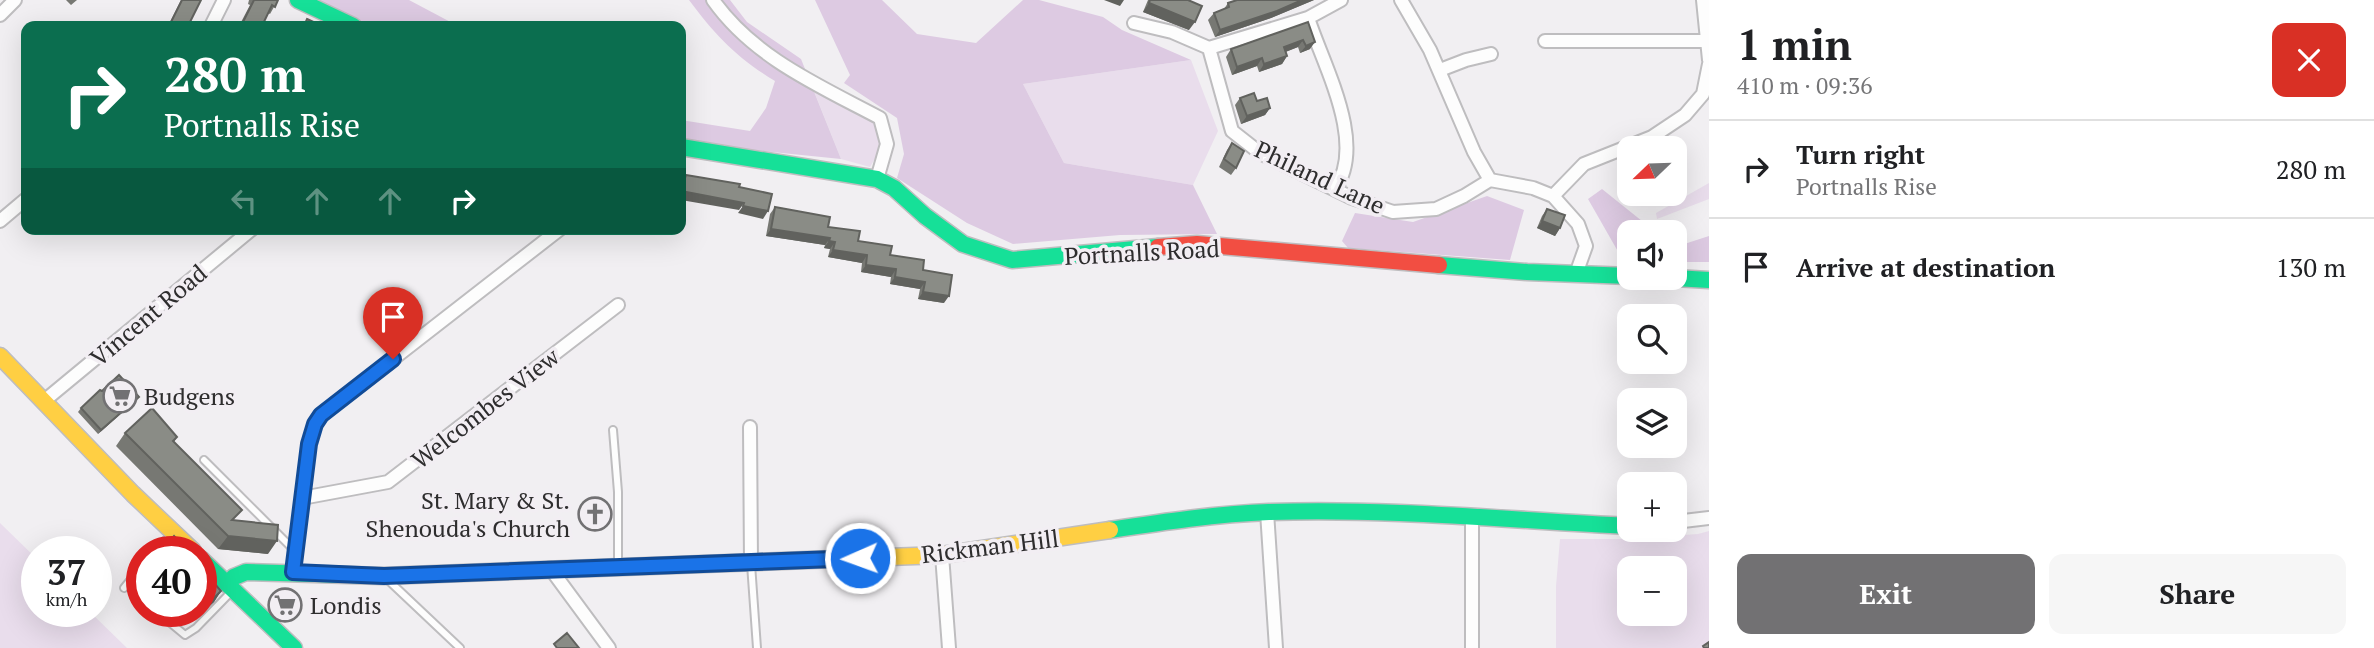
<!DOCTYPE html>
<html lang="en">
<head>
<meta charset="utf-8">
<style>
	:root { --surface:#fff; --page:#f6f6f6; --text:#202124; --muted:#757577; --line:#e0e0e0; --accent:#727173 }
	body { margin:0; font-family:"PT Serif",serif; background:var(--page); color:var(--text); height:100vh; display:flex; flex-direction:column; font-size:26px; white-space:nowrap }
	* { box-sizing:border-box; margin:0 }
	p { font-size:23px; color:var(--muted) }
	.icon { flex:none; width:38px; height:38px; fill:none; stroke:currentColor; stroke-width:2; stroke-linecap:round; stroke-linejoin:round }
	.map { position:relative; flex:1; overflow:hidden }
	.panel { display:flex; flex-direction:column; background:var(--surface); width:665px }
	.panel>* { flex:none }
	.hud { position:absolute; left:21px; top:21px; width:665px; height:214px; border-radius:14px; box-shadow:0 7px 28px #0002; background:#0b6e4f; color:#fff; overflow:hidden }
	.needle { width:46px; rotate:247deg }
	.tools { position:absolute; left:1617px; top:136px; display:grid; gap:14px }
	.tools a { display:grid; place-items:center; width:70px; height:70px; border-radius:14px; background:var(--surface); box-shadow:0 7px 28px #0002; font-size:35px }
	.speed { position:absolute; left:21px; top:536px; display:flex; gap:14px; font-size:35px; font-weight:700; text-align:center }
	.speed>* { display:grid; place-content:center; width:91px; height:91px; border-radius:50%; background:var(--surface); box-shadow:0 7px 28px #0002; line-height:1 }
	.speed small { font-size:18px; font-weight:400 }
	.speed .limit { border:10px solid #d22; background:#fff; color:#111 }
	.pin { position:absolute; display:grid; place-items:center; width:60px; height:60px; color:#fff; margin:-72px -30px; border-radius:50% 50% 50% 0; rotate:-45deg; box-shadow:0 0 7px #0007 }
	.pin .icon { rotate:45deg }
	.me { position:absolute; width:77px; margin:-38px; rotate:268deg; stroke-linejoin:round; filter:drop-shadow(0 0 5px #0008) }
	.turn { display:flex; align-items:center; gap:24px; height:147px; padding:0 28px; font-size:32px }
	.turn .icon { width:91px; height:91px; stroke-width:2.5 }
	.turn b { display:block; font-size:49px; line-height:60px }
	.lanes { display:flex; align-items:center; height:66px; padding:0 28px; background:#0003; justify-content:center; gap:35px; direction:ltr }
	.lanes .off { opacity:.35 }
	.round { display:grid; place-items:center; flex:none; width:74px; height:74px; border-radius:14px; background:var(--page) }
	.overview { display:flex; align-items:center; justify-content:space-between; height:119px; padding:0 28px }
	h1 { font-size:42px; font-weight:700; line-height:52px }
	.button { display:flex; gap:14px; margin-top:auto; padding:14px 28px }
	.button a { flex:1; height:80px; border-radius:14px; background:var(--accent); color:#fff; font-size:28px; font-weight:700; line-height:80px; text-align:center }
	.button a+a { background:var(--page); color:var(--text) }
	ul { padding:0; list-style:none }
	li { display:flex; align-items:center; gap:21px; height:98px; padding:0 28px; border-top:2px solid var(--line) }
	li div { flex:1 }
	li b { display:block; font-size:26px }
	li em { font-style:normal }
	main { display:flex; flex:1; min-height:0 }
	.map>svg:first-child { display:block }
</style>
</head>
<body>
<main>
<div class="map">
<svg width="1709" height="648" viewBox="0 0 1709 648">
	<rect width="100%" height="100%" fill="#f1eff2"/>
	<path fill="#e9ddec" fill-rule="evenodd" d="M1191,60L1218,131L1193,185L1064,163L1023,84Z
		M812,86L875,121L883,145L870,167L841,159Z
		M1709,183V199L1657,219L1656,213Z
		M0,523L37,559V611H89L127,648H0Z
		M1709,531V648H1556V586L1560,539H1625L1698,534ZM1629,569H1675V614H1629Z"/>
	<path fill="#ddcae2" d="M298,0H409L458,26H353Z
		M689,0H730L747,22L801,59L841,159L681,143V120L750,131L766,108L775,81C737,58 715,35 689,0Z
		M815,0H882L917,34L976,43L1023,0H1039L1103,17L1122,30L1191,60L1023,84L1064,163L1193,185L1217,234L1120,235L1013,244L967,223L897,178L904,154L897,118L844,83L850,75Z
		M1602,189L1657,233H1629V262H1624L1588,199Z
		M1487,196L1524,210L1510,260L1348,248L1342,241L1355,213L1413,222Z
		M1709,236V262H1675V247Z"/>
	<g fill="none" stroke-linecap="round" stroke-linejoin="round">
		<defs>
			<path id="lane" d="M613,430L618,492V566
				M204,460L294,550
				M155,551L172,534
				M751,564L757,648
				M387,579L460,648
				M124,588L142,566
				M156,611L185,635L196,628L232,591"/>
			<path id="street" d="M713,0C754,58 820,86 880,118L887,144L877,179
				M1401,0L1430,50L1474,152L1490,180L1533,188L1553,196L1578,224L1586,246L1576,274
				M1703,0L1709,60
				M0,15L15,0
				M1308,18C1324,67 1367,143 1335,189
				M1134,23L1172,32L1209,48L1232,131L1260,153L1352,198L1393,212L1436,209L1464,196L1490,180
				M211,26L224,0
				M1545,41H1708
				M1209,48L1308,18L1341,0
				M1440,70L1466,60L1491,54
				M1553,196L1584,164L1652,137L1685,115L1703,94L1709,64
				M0,221L26,199
				M44,401L252,229
				M750,427L751,562
				M302,498L388,482L618,305
				M1267,512L1276,648
				M1675,522L1709,518
				M942,555L949,648
				M550,568L609,648
				M293,572L309,444L315,424L321,415L560,229
				M1472,648V516"/>
			<path id="fast" d="M298,0L353,26
				M681,147L877,179L894,188L925,216L963,244L1012,260L1158,247
				M1439,265L1527,272L1629,276
				M1675,278L1709,280
				M1110,530C1163,522 1216,514 1269,512C1389,508 1509,520 1629,526
				M201,559L294,648
				M227,584L234,577L246,572L384,576L888,557"/>
			<path id="slow" d="M0,356L133,494L193,551
				M888,557L942,555L1110,530"/>
			<path id="jam" d="M1158,247L1197,244L1439,265"/>
		</defs>
		<use href="#lane" stroke="#bebdbf" stroke-width="10"/>
		<use href="#street" stroke="#bebdbf" stroke-width="16"/>
		<use href="#fast" stroke="#bebdbf" stroke-width="19"/>
		<use href="#slow" stroke="#bebdbf" stroke-width="19"/>
		<use href="#jam" stroke="#bebdbf" stroke-width="19"/>
		<use href="#lane" stroke="#fdfdfd" stroke-width="6"/>
		<use href="#street" stroke="#fdfdfd" stroke-width="12"/>
		<use href="#fast" stroke="#16e098" stroke-width="16"/>
		<use href="#slow" stroke="#ffcf43" stroke-width="16"/>
		<use href="#jam" stroke="#f24e42" stroke-width="16"/>
	</g>
	<path fill="#777873" d="M66,0H77L71,5Z
		M181,0H201L188,26H168Z
		M249,0H278L270,14L268,13L262,26H239L250,5L248,4Z
		M1148,0H1188L1189,30L1143,12Z
		M1237,0H1314L1271,18L1215,37L1208,20L1214,13L1224,9L1228,3Z
		M1308,22L1310,49L1300,53L1298,47L1285,52L1287,56L1282,64L1259,72L1257,66L1232,75L1226,57L1231,49Z
		M1240,98L1257,101L1270,108L1265,115L1241,124L1235,105Z
		M1232,143L1236,168L1231,175L1219,167L1227,150Z
		M775,207L828,227L923,270L944,303L918,299L920,289L890,284L891,277L861,272L862,263L828,257L830,249L824,248L825,245L766,236L770,214Z
		M1547,209L1560,228L1555,236L1537,228L1542,216Z
		M102,391L136,400L98,434L78,412L81,408Z
		M125,433L177,437L174,442L235,521L268,554L218,549L116,446Z
		M201,568L221,591L214,602L198,617L193,611H201Z"/>
	<path fill="#61625e" d="M1104,0H1124L1120,6Z
		M1302,0H1314L1271,18L1215,37L1220,30Z
		M1149,3L1195,22L1189,30L1143,12Z
		M1303,40L1298,47L1278,55L1284,47Z
		M1315,42L1310,49L1300,53L1306,46Z
		M1287,56L1282,64L1259,72L1264,64Z
		M1262,58L1257,66L1232,75L1237,67Z
		M1270,108L1265,115L1241,124L1247,116Z
		M681,191L744,203L739,210L681,200Z
		M743,206L768,211L763,219L738,213Z
		M1542,221L1560,228L1555,236L1537,228Z
		M771,229L830,238L825,245L766,236Z
		M829,241L835,242L830,249L824,248Z
		M833,250L867,255L862,263L828,257Z
		M866,265L896,269L891,277L861,272Z
		M895,277L925,282L920,289L890,284Z
		M923,292L949,296L944,303L918,299Z
		M139,397L136,400L98,434L101,430Z
		M228,536L277,541L268,554L218,549Z
		M221,591L214,602L198,617L206,606Z"/>
	<path fill="#8a8c86" stroke="#61625e" stroke-width="2" d="M182,0H201L188,26H169Z
		M254,0H278L275,7L272,5L262,26H241Z
		M1150,0H1188L1202,6L1195,22L1149,3Z
		M1237,0H1302L1277,11L1220,30L1214,13L1229,7L1228,3Z
		M307,19L322,26H304Z
		M1308,22L1315,42L1306,46L1303,40L1284,47L1287,56L1264,64L1262,58L1237,67L1231,49Z
		M1254,93L1257,101L1267,98L1270,108L1247,116L1240,98Z
		M1232,143L1244,151L1236,168L1224,159Z
		M686,175L740,184L739,187L772,194L768,211L743,206L744,203L681,191V178H685Z
		M775,207L830,217L828,227L860,231L858,241L892,246L890,255L924,260L923,270L952,275L949,296L923,292L925,282L895,277L896,269L866,265L867,255L833,250L835,242L829,241L830,238L771,229Z
		M1547,209L1565,215L1560,228L1542,221Z
		M119,375L139,397L101,430L81,408L100,390L102,391Z
		M152,408L177,437L173,441L242,510L232,520L278,525L277,541L228,536L125,433Z
		M174,536L187,551H162L158,547L166,545Z
		M201,568L221,591L206,606L201,601Z
		M567,633L579,648H557L554,644Z
		M1709,642V648H1704L1703,646Z"/>
	<g fill="none" stroke-linecap="round" stroke-linejoin="round">
		<defs>
			<path id="route" d="M393,359L321,415L315,424L309,444L293,572L384,576L860,558"/>
		</defs>
		<use href="#route" stroke="#114b97" stroke-width="18"/>
		<use href="#route" stroke="#1a73e8" stroke-width="12"/>
	</g>
	<defs>
		<symbol id="supermarket-ring" viewBox="-11 -11 22 22"><circle r="9.5" fill="#f2eef3" stroke="#727173" stroke-width="1.5"/><path d="M-6-5.5h2.5l.6 2H6L4.5 2H-2.5L-4.4-4H-6ZM-1.5 3.2a1.3 1.3 0 1 0 .1 0ZM3 3.2a1.3 1.3 0 1 0 .1 0Z" fill="#727173"/></symbol>
		<symbol id="church-ring" viewBox="-11 -11 22 22"><circle r="9.5" fill="#f2eef3" stroke="#727173" stroke-width="1.5"/><path d="M-1.2-6h2.4v3.5h3.3v2.4h-3.3V6h-2.4V-.1h-3.3v-2.4h3.3Z" fill="#727173"/></symbol>
	</defs>
	<g fill-rule="evenodd">
		<use href="#supermarket-ring" x="101" y="377" width="38" height="38"/>
		<use href="#church-ring" x="576" y="495" width="38" height="38"/>
		<use href="#supermarket-ring" x="266" y="586" width="38" height="38"/>
	</g>
	<g text-anchor="middle" dominant-baseline="central" stroke-width="7" stroke-linejoin="round" paint-order="stroke">
		<g font-size="24" fill="#2e2d2e" stroke="#f2eef3">
			<text transform="translate(1320 177) rotate(25)">Philand Lane</text>
			<text transform="translate(1142 252) rotate(-3)">Portnalls Road</text>
			<text transform="translate(148 315) rotate(-40)">Vincent Road</text>
			<text transform="translate(485 408) rotate(-38)">Welcombes View</text>
			<text transform="translate(990 546) rotate(-7)">Rickman Hill</text>
		</g>
		<g font-size="24" fill="#2e2d2e" stroke="#f2eef3" text-anchor="start">
			<text x="144" y="396">Budgens</text>
			<text x="570" y="500" text-anchor="end">St. Mary &amp; St.<tspan x="570" dy="28">Shenouda's Church</tspan></text>
			<text x="310" y="605">Londis</text>
		</g>
	</g>
</svg>
<div class="tools">
<a><svg class="needle" viewBox="-14 -14 28 28"><path d="M0-13l5 13h-10z" fill="#e53935"/><path d="M0 13l5-13h-10z" fill="#757577"/></svg></a>
<a><svg class="icon" aria-label="sound" viewBox="0 0 24 24"><path d="M4 9h4l5-4v14l-5-4H4zM17 9q2 3 0 6"/></svg></a>
<a><svg class="icon" aria-label="search" viewBox="0 0 24 24"><circle cx="10" cy="10" r="6"/><path d="M15 15l6 6"/></svg></a>
<a><svg class="icon" aria-label="layers" viewBox="0 0 24 24"><path d="M12 4l9 5-9 5-9-5zM3 14l9 5 9-5"/></svg></a>
<a>+</a>
<a>−</a>
</div>
<div class="speed"><div>37<small>km/h</small></div><div class="limit">40</div></div>
<div class="pin" style="left:393px;top:359px;background:#d93025"><svg class="icon" aria-label="arrive" viewBox="0 0 24 24"><path d="M6 21V4h12l-3 4 3 4H6"/></svg></div>
<svg class="me" style="left:860px;top:558px" viewBox="-20 -20 40 40"><circle r="17" fill="#1a73e8" stroke="#fff" stroke-width="3"/><path d="M0-11L8 9 0 5-8 9z" fill="#fff"/></svg>
<div class="hud">
<div class="turn"><svg class="icon" aria-label="right" viewBox="0 0 24 24"><path d="M7 20v-9h11M14 6l5 5-5 5"/></svg><div><b>280 m</b>Portnalls Rise</div></div>
<div class="lanes"><svg class="icon off" aria-label="left" viewBox="0 0 24 24"><path d="M17 20v-9H6M10 6l-5 5 5 5"/></svg><svg class="icon off" aria-label="ahead" viewBox="0 0 24 24"><path d="M12 20V5M6 11l6-6 6 6"/></svg><svg class="icon off" aria-label="ahead" viewBox="0 0 24 24"><path d="M12 20V5M6 11l6-6 6 6"/></svg><svg class="icon" aria-label="right" viewBox="0 0 24 24"><path d="M7 20v-9h11M14 6l5 5-5 5"/></svg></div>
</div>
</div>
<section class="panel">
<div class="overview"><div><h1>1 min</h1><p>410 m · 09:36</p></div><a class="round" style="background:#d93025;color:#fff"><svg class="icon" aria-label="close" viewBox="0 0 24 24"><path d="M6 6l12 12M18 6L6 18"/></svg></a></div>
<ul>
<li><svg class="icon" aria-label="right" viewBox="0 0 24 24"><path d="M7 20v-9h11M14 6l5 5-5 5"/></svg><div><b>Turn right</b><p>Portnalls Rise</p></div><em>280 m</em></li>
<li><svg class="icon" aria-label="arrive" viewBox="0 0 24 24"><path d="M6 21V4h12l-3 4 3 4H6"/></svg><div><b>Arrive at destination</b></div><em>130 m</em></li>
</ul>
<div class="button"><a>Exit</a><a>Share</a></div>
</section>
</main>
</body>
</html>
